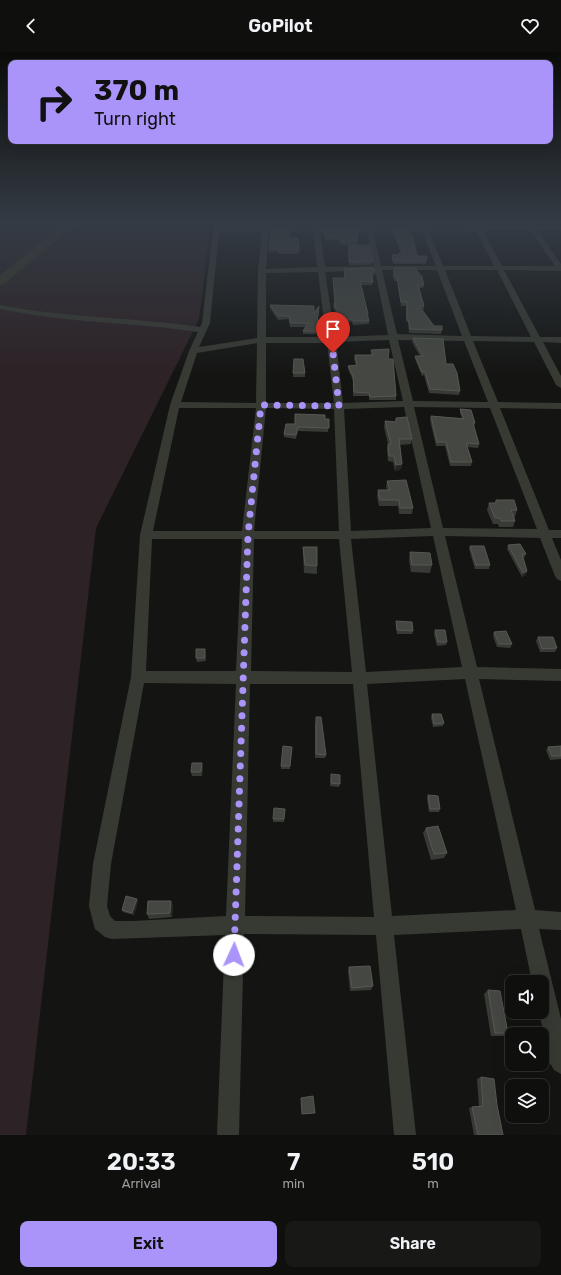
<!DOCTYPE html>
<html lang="en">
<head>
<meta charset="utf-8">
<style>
	:root { --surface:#0f100e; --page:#181917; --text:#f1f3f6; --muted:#9b9d9e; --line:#2f302e; --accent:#aa94fa }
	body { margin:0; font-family:Rubik,sans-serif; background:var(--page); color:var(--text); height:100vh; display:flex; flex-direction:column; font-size:15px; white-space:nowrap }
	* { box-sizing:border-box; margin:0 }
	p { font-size:13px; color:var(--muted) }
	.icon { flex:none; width:22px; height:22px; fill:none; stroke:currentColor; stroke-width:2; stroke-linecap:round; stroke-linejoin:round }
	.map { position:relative; height:1083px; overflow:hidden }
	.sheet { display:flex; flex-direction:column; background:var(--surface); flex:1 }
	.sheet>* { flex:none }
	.banner { position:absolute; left:8px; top:8px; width:545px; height:84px; border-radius:8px; box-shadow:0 4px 16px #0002,0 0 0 1px var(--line); background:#aa94fa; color:#111; overflow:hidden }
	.buttons { position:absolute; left:505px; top:923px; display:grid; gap:8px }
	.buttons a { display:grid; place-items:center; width:44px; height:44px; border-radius:8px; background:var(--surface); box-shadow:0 4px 16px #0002,0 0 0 1px var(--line); font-size:20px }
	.pin { position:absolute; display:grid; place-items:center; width:34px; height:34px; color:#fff; margin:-41px -17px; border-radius:50% 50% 50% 0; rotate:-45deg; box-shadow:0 0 4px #0007 }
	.pin .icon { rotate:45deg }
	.me { position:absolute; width:44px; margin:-22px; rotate:2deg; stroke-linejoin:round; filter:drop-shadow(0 0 3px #0008) }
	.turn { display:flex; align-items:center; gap:14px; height:84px; padding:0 20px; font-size:18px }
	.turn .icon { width:52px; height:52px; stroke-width:2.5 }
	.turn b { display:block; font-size:28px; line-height:34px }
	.eta { display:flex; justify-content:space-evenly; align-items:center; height:68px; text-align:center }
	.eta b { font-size:24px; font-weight:600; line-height:28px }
	.button { display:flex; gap:8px; margin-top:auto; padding:8px 20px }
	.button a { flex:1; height:46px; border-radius:8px; background:var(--accent); color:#111; font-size:16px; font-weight:600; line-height:46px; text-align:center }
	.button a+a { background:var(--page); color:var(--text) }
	header { display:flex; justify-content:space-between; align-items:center; height:52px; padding:0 20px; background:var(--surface); font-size:18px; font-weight:600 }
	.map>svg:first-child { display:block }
</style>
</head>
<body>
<header><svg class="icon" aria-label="back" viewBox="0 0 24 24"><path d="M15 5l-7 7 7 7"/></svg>GoPilot<svg class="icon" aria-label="heart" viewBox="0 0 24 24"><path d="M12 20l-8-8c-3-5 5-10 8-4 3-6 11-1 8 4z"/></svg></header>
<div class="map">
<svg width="561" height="1083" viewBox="0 0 561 1083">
	<rect width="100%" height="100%" fill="#141513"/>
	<path fill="#2d2226" d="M0,170H211L199,267L96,476L26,1083H0Z"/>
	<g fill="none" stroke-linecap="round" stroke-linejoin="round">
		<path fill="#393928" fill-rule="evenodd" d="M67,170H79L4,232L0,233V223Z"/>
		<path fill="#373a33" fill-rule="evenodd" d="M214,170H220V176H262L263,170H269V176L312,175V170H318L319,175H366L365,170H371L372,175H421L419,170H425L427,175L474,174L472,170H478L481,174H527L525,170H531L534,174H561V178H537L561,212V219L504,218L540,285H561V291L543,290L561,324V336L556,333L534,290L473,289L498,350L561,351V357L500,356L549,478H561V486H552L561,508V529L557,527L555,524L540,486L445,484L477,615L561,617V629L479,627L535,858L561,860V878L539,877L561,967V1022L554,1018L550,1011L539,960H542V930H532L521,877L394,883L416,1083H394L376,883L244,882L239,1083H217L225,883L112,887L105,885L95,877L93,870L89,854L93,812L131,625L140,483L170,353L189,299L198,280C132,270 65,271 0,257V253C66,266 133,265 200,275L202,271ZM483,178H530L555,214H502ZM313,179L317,215L266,217L269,180ZM320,179H367L374,214L325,215ZM373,179H422L436,214H381ZM429,179H476L494,214H443ZM219,180H262L258,219L257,286L199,295L210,271ZM375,218L388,283L335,285L325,220ZM382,218H437L462,284L397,282ZM445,218H497L531,285L471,284ZM318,220L326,285H266V221ZM389,288L403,349L343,351L336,290ZM398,288L464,289L488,350L413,349ZM257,291L256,351L181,350L197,301ZM266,291H327L334,351H266ZM404,355L431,476L351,479L344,357ZM414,355L490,356L537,477L443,476ZM179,356H256L242,479H153ZM266,356L334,357L339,479H254ZM433,484L462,615L366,620L351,487ZM152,487H242L236,619H146ZM254,487H339L352,620L251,619ZM465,627L516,858L392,864L367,632ZM144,631L236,632L226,864L133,869H115L110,864L107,854L111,812ZM250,632H353L374,865L245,864Z"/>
	</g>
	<path fill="#383a36" d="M279,170H290V174H279Z
		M326,170H354L353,174H327Z
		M387,170H405V174H390Z
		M323,177L358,179L357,193H341L339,188H325L323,180Z
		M393,178L417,204L426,209V212H393L392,203H398L399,201H401L393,181Z
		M289,186H298L299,202H278V200H269V196Z
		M348,197L373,209L372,213H349Z
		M394,216L424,233L423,236H419L424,254V258L422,257L434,274L442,278L441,282L409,281L408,270H406V254H401L397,229H394L393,220Z
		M344,217L375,220V224L372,223L373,230L372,233H361L368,262L369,272L353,273L352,270L339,271L333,254L334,251H335L333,226H345Z
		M270,253L314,261L319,254L316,282H303V279L306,275H290L289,267L278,268L270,256Z
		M413,286L446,312L460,339L459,343L429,341L424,323L422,324L415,307V304H420L412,290Z
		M371,298L388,307L396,344V348H369V344H353V328L348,317V314L356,313L354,307L355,303H371Z
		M294,307L305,321V325H293Z
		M460,357L475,371L474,375L479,392L478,396L467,395L472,410L471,414H450L445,394H436L430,368L431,364L462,366L460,361Z
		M396,366L412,387L411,392L400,393L402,412L401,417L395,419L393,410L388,409L387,397L388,392L384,375L385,369L395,370Z
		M325,367H329L328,380L298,379L296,387L284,385V382L295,372Z
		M387,429L413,456L412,462H399L398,454H379L377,444L378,438H387L386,435Z
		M496,448L517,458L515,465H514L515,469L513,475H499L498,472H493L487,458L489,451H495Z
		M508,493L526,502L524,506H523L527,519L526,523L522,525L507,497Z
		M470,494L490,513L489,517H475L469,497Z
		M303,495L317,514V522L304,521L303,502Z
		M410,500L432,513L430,521L411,520L409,508Z
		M396,569L413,579L412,582H397L396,573Z
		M435,578L447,590L446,593L437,594L434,582Z
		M494,580L512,592L510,596L497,595L493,584Z
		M538,585L557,596L555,600H540L536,589Z
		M205,600L206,609L197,610L196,606Z
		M432,662L444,671L443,674L433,675L431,666Z
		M315,669L326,703L325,706H315Z
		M561,694V707L550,708L546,698L548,695Z
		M292,695L290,717H281V714Z
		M203,715L202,724H192L191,720Z
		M331,722L340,732L339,735L330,734Z
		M428,743L440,757L439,760H429L427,746Z
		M285,757L284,770H273V767Z
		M426,776L447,801L444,806L431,808L423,781Z
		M138,849L134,863L123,860L122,858Z
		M171,849L173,854L172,865L149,867L147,862Z
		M349,915L373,934L371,938L350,939L348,919Z
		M488,938L508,981L503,984H491L484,942Z
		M481,1025L497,1053L503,1083H474L469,1056L472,1055L479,1054L477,1027Z"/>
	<path fill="#242623" d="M298,375V379L296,387V383Z
		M402,412L401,417L395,419L396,413Z
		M527,519L526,523L522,525L523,521Z
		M202,711L203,715L202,724L201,720Z
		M137,847L138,849L134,863L132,861Z
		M171,849L173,854L172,865L170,861Z"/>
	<path fill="#454842" stroke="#565951" d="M279,170H290V171H279Z
		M323,177H354V179H358L357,189L341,190L339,184L325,185Z
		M408,177L409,182H412L417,204H427L426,209H393L392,203H399V201H403L393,178Z
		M272,178H290L289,186H298L299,198H278V197L269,196Z
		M349,193H369L373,209L349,210Z
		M374,216L375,220H371L373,230L360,229L368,262H367L369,269H353L352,267H340L334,251H335L333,226H345L344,217Z
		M394,216H415L422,225L424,233H418L424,254H419L434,274H442V278L410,277L408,267H407V250H401L397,225H394Z
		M270,253L314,254V261L319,254L316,279H303L308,271H290L289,264H278Z
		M413,286L443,287L446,312H453L457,321L460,339L430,337L425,320H422L415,304H423Z
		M389,297L388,307H393L396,344L370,345L369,341L354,340L353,324L348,314L357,313L355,303H373L371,298Z
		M294,307H303L305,321H293Z
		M460,357L471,358L475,371H473L479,392L466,391L472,410H451L446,390H437L431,364L464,367Z
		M295,362L325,363V367H329V376L298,375L296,383L284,382L286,372H295Z
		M407,365L412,387H399L402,412L396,413L394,404H389L388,392H391L385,369L396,370V366Z
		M406,428L413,456H400L399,448H380L378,438H390L387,429Z
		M496,448H514L517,458H511L515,469H501L500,466H495L489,451H496Z
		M520,492L526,502H522L527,519L523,521L508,493Z
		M470,494H484L490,513H476Z
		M303,495H317V514L305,513Z
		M410,500L430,501L432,513H412Z
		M396,569L412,570L413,579L397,578Z
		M435,578H445L447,590H438Z
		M506,579L512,592H499L494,580Z
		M538,585H553L557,596L542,597Z
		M196,597H205V606H196Z
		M432,662H441L444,671L434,672Z
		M316,665H321L326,703L316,702Z
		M283,694L292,695L290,714H281Z
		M561,694V704H552L548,695Z
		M192,711H202L201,720H191Z
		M331,722L340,723V732L331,731Z
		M428,743L438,744L440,757H430Z
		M274,756L285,757L284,767H273Z
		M438,774L447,801L434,802L426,776Z
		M126,844L137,847L132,861L122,858Z
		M148,849H171L170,861L147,862Z
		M370,914L373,934L352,936L349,915Z
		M488,938L500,939L508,981H495Z
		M481,1025L494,1027L497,1053L503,1083H478L472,1055L483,1054Z
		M313,1044L315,1061L302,1062L301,1046Z"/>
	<linearGradient id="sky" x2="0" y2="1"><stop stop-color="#0b0c0a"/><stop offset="0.53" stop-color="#343b44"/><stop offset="1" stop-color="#343b44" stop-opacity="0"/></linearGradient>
	<rect width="561" height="322" fill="url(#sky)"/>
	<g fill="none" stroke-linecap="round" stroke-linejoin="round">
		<path stroke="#aa94fa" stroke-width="7" stroke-dasharray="0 12.6" d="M234,903L248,483L261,353L339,354L333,301"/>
	</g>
</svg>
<div class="buttons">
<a><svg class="icon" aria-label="sound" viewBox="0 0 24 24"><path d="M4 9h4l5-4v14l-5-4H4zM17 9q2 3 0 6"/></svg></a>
<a><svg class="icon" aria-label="search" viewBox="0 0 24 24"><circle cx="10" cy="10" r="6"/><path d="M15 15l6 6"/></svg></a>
<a><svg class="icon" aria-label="layers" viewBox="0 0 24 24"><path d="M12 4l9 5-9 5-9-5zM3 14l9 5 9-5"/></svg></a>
</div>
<div class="pin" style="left:333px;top:301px;background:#d93025"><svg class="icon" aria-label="arrive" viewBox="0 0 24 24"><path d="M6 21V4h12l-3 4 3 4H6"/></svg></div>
<svg class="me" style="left:234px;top:903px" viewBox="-20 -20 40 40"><circle r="19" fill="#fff"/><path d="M0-13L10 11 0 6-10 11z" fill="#aa94fa"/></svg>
<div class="banner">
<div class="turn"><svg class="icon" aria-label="right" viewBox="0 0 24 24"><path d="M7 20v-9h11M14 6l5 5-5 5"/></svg><div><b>370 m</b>Turn right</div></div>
</div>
</div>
<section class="sheet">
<div class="eta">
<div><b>20:33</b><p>Arrival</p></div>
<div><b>7</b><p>min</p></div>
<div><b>510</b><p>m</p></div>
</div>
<div class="button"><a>Exit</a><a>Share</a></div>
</section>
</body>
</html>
